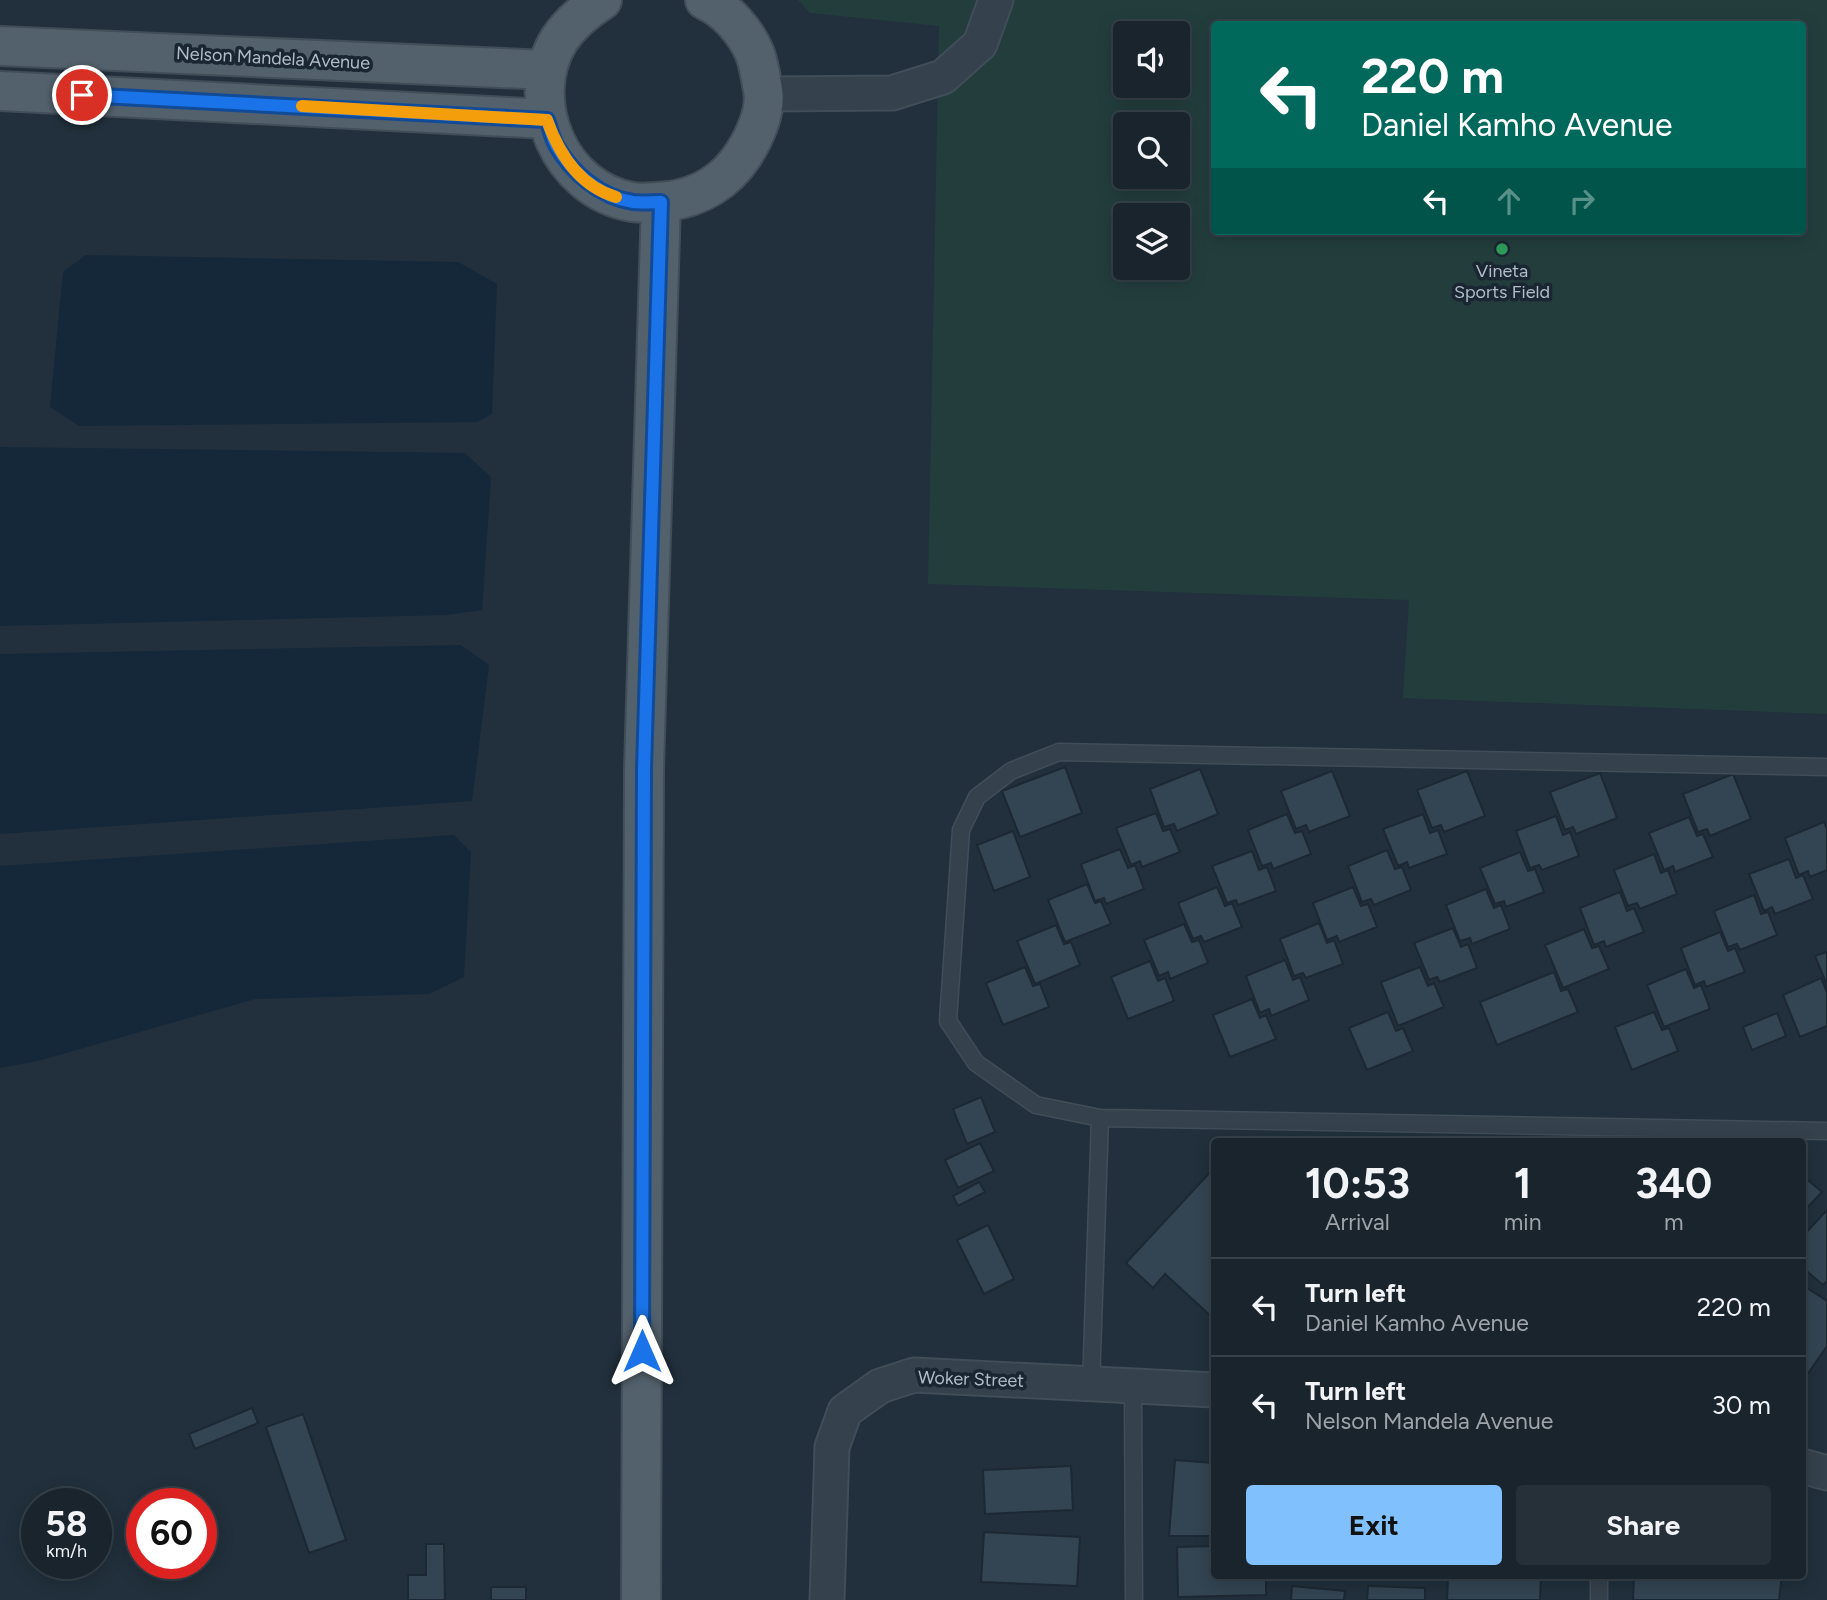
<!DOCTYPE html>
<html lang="en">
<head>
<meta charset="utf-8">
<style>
	:root { --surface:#19242d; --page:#263039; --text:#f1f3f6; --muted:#9fa4aa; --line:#374149; --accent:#80c0fc }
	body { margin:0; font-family:Figtree,sans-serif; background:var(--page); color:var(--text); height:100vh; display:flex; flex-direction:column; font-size:26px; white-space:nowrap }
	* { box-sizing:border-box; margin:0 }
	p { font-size:23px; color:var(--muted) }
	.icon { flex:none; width:38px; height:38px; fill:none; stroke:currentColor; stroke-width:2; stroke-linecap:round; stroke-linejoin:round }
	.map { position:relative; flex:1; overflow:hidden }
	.panel { position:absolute; left:1211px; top:1138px; width:595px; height:441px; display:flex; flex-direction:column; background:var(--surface); border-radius:7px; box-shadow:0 4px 18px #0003,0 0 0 2px var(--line) }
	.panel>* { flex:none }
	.top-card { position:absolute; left:1211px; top:21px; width:595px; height:214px; border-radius:7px; box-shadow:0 4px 18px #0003,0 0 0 2px var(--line); background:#00695c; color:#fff; overflow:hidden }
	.fabs { position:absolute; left:1113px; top:21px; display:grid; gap:14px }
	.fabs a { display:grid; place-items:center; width:77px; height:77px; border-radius:7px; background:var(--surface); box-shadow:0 4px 18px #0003,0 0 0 2px var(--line); font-size:35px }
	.speed { position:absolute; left:21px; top:1488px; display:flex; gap:14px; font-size:35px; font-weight:700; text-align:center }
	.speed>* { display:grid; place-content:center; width:91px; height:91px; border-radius:50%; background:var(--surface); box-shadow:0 4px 18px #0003,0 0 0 2px var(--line); line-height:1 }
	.speed small { font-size:18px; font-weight:400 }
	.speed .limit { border:10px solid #d22; background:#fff; color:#111 }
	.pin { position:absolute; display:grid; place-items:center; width:60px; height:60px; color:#fff; margin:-30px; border:4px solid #fff; border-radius:50%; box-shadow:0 2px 7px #0007 }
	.me { position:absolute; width:77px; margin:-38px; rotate:0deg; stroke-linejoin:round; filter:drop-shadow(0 0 5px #0008) }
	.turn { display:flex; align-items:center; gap:24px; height:147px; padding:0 35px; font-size:32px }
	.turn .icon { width:91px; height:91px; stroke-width:2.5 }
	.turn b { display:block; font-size:49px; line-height:60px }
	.lanes { display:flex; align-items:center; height:66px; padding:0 35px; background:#0003; justify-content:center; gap:35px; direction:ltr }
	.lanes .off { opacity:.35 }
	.eta { display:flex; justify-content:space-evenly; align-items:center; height:119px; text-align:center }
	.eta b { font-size:42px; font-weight:700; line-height:49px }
	.button { display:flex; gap:14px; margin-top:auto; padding:14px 35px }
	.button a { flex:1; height:80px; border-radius:7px; background:var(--accent); color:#111; font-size:28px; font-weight:700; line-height:80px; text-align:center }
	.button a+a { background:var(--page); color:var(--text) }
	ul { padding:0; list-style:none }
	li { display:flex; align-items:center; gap:21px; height:98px; padding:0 35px; border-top:2px solid var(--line) }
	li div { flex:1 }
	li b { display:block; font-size:26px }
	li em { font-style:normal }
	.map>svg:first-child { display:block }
</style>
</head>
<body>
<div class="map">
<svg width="1827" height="1600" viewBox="0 0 1827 1600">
	<rect width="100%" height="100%" fill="#21303c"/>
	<path fill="#233d3d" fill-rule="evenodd" d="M798,0H1827V714L1403,698L1409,600L928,584L939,26L810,13ZM1214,24H1802V231H1214ZM1125,33H1178V86H1125ZM1125,124H1178V177H1125ZM1125,215H1178V268H1125Z"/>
	<path fill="#14283a" d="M86,255L458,262L497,284L492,414L477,422L79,426L50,407L63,272Z
		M0,447L465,453L491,477L482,610L446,615L0,626Z
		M461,645L489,665L472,801L0,834V654Z
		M454,835L471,852L464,977L429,994L255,999L38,1061L0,1068V866Z"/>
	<path fill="#334452" stroke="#1c2833" stroke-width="2" d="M1065,767L1082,813L1020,837L1002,791Z
		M1200,769L1218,814L1177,831L1174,824L1164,827L1150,789Z
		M1332,771L1350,816L1309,832L1306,825L1296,829L1281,791Z
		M1467,771L1485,816L1444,832L1441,825L1432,828L1417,790Z
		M1600,773L1617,818L1576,834L1573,827L1565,830L1550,792Z
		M1733,774L1751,819L1710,836L1707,829L1698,832L1683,794Z
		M1156,813L1163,831L1170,829L1180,852L1142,867L1140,861L1131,865L1116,828Z
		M1287,814L1295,833L1302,831L1311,854L1273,869L1271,863L1262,866L1248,830Z
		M1423,814L1430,833L1438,830L1447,854L1409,868L1407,862L1398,866L1383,829Z
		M1556,816L1563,835L1570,832L1579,856L1542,870L1539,865L1530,868L1516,831Z
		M1689,817L1697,836L1703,834L1713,857L1675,872L1673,866L1664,870L1649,833Z
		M1824,822L1827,829V870L1810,877L1808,871L1799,875L1785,838Z
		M1013,831L1030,877L994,891L977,845Z
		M1120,849L1128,868L1135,865L1144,889L1106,904L1104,898L1095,901L1081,864Z
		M1387,850L1395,869L1402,867L1411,890L1374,905L1371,899L1362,902L1348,866Z
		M1252,851L1259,870L1267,867L1276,891L1238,905L1236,900L1227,903L1212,866Z
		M1520,852L1528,871L1535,869L1544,892L1506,907L1504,901L1495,904L1480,868Z
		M1654,854L1661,873L1668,870L1677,894L1640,909L1637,903L1628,906L1614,870Z
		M1789,859L1796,878L1803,875L1813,899L1775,914L1772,907L1764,911L1749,874Z
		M1087,884L1095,903L1101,901L1111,924L1065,942L1048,900Z
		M1217,887L1225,906L1232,903L1242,927L1204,942L1201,936L1193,939L1178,903Z
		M1353,887L1361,906L1368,904L1377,927L1339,942L1337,936L1327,940L1313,903Z
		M1486,889L1494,908L1501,905L1510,929L1472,944L1470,938L1460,941L1446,905Z
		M1620,892L1627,911L1634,908L1644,932L1606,947L1604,941L1594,945L1580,908Z
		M1754,895L1761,914L1768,912L1777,935L1740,950L1737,944L1728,947L1714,911Z
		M1319,923L1327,943L1334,940L1343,964L1306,978L1303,973L1294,976L1280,939Z
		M1184,924L1192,942L1199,940L1208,963L1170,979L1168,972L1159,976L1144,940Z
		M1056,925L1064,944L1071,942L1080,965L1035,984L1017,941Z
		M1453,928L1461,947L1468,944L1477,968L1440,982L1437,977L1429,980L1414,943Z
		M1584,929L1592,948L1599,946L1609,969L1563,988L1545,945Z
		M1720,932L1728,951L1735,948L1745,972L1706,987L1704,981L1695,985L1681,948Z
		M1827,952V985L1815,956Z
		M1285,960L1293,980L1300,977L1309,1000L1271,1016L1269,1009L1260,1013L1246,976Z
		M1150,961L1158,981L1165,978L1174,1001L1128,1019L1111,977Z
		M1025,967L1033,986L1040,984L1049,1007L1003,1025L986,983Z
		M1420,967L1428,986L1434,983L1444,1007L1398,1026L1381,982Z
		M1686,969L1694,988L1701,985L1710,1009L1664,1027L1647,985Z
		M1554,972L1561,991L1568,989L1578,1012L1497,1045L1480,1002Z
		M1821,978L1827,992V1026L1800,1037L1783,995Z
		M1252,999L1260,1018L1266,1015L1276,1039L1230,1057L1213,1015Z
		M1388,1012L1396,1031L1403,1028L1413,1051L1367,1070L1349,1028Z
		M1654,1012L1662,1030L1669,1028L1678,1051L1632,1070L1615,1027Z
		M1777,1013L1786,1036L1752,1050L1743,1027Z
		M981,1097L995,1132L967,1144L953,1109Z
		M980,1143L994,1171L958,1188L945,1160Z
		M1214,1168V1319L1165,1274L1153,1288L1126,1263Z
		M1802,1175L1822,1192L1802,1213Z
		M979,1182L985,1192L958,1206L953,1196Z
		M1827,1210V1281L1823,1285L1802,1267V1237Z
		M988,1225L1014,1279L984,1294L957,1240Z
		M1804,1286L1827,1301V1346L1802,1382V1288Z
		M252,1408L258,1423L195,1449L189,1434Z
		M303,1414L346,1540L309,1553L266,1427Z
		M1175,1460L1214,1463V1536H1169Z
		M1071,1466L1073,1510L985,1514L983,1470Z
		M984,1532L1080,1537L1077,1586L981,1582Z
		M426,1544H444L445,1600H408V1575H426Z
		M1214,1546V1575H1266V1595L1178,1597L1177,1547Z
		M1448,1575H1541L1540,1600H1447Z
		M1634,1575H1782L1779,1600H1633Z
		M1292,1586L1345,1591L1344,1600H1291Z
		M1368,1586L1425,1588V1600H1367Z
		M491,1587H526V1600H491Z"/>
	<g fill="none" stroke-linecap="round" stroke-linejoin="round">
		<defs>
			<path id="lane" d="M1827,767L1059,752L1011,771L977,797L961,830L948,1021L976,1063L1036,1105L1100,1118L1827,1131
				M1091,1385L1100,1118
				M1133,1385L1134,1600
				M1599,1600V1575"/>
			<path id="street" d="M764,94L892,93L943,77L980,44L996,0
				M1802,1466L1827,1473
				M827,1600L832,1447L845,1411L880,1386L914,1375L1214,1390"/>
			<path id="primary" d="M602,0C585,11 570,23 559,40C522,101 560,190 632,202C644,204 658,202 669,201C700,197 726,181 743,155C754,138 767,111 763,90C761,78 759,65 755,54C746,32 727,10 705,0
				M0,46L547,70
				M0,91L547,119
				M641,1600L644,769L661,202"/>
		</defs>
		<use href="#lane" stroke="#414d58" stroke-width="19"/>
		<use href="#street" stroke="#414d58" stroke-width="37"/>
		<use href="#primary" stroke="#414d58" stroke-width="42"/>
		<use href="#lane" stroke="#35414c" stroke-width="16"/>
		<use href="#street" stroke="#35414c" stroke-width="33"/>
		<use href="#primary" stroke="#53616c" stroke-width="38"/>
	</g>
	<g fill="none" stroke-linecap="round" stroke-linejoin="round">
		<defs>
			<path id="route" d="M82,95L547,120C550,128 552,137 556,145C572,173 600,197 633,202C642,203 652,202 661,202L644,769L642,1351"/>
		</defs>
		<use href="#route" stroke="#114b97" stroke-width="18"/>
		<use href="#route" stroke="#1a73e8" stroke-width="12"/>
		<path stroke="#f59e0b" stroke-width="12" d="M302,106L547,120C559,154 579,186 616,197"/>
	</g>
	<circle fill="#2e9e5b" stroke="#1a2631" stroke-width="2.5" cx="1502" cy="249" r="7"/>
	<g text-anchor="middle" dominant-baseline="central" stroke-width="7" stroke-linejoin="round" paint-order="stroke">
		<g font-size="18" fill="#b0bcc8" stroke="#1a2631">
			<text transform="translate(273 58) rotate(3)">Nelson Mandela Avenue</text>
			<text transform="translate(971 1379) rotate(2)">Woker Street</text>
		</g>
		<g font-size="18" fill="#b0bcc8" stroke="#1a2631">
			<text x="1502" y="271">Vineta<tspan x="1502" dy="21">Sports Field</tspan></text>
		</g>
	</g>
</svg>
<div class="fabs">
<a><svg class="icon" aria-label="sound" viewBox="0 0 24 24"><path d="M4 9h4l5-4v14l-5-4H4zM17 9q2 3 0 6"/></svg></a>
<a><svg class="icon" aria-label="search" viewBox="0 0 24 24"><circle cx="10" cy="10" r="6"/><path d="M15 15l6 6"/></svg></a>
<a><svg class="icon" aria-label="layers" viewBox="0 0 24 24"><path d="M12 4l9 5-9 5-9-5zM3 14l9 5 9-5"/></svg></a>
</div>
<div class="speed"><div>58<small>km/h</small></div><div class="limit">60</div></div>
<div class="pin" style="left:82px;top:95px;background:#d93025"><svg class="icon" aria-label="arrive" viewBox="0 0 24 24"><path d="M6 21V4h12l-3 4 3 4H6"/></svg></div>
<svg class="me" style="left:642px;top:1351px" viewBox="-20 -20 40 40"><path d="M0-17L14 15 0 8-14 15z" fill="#1a73e8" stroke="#fff" stroke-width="4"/></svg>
<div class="top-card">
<div class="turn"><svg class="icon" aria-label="left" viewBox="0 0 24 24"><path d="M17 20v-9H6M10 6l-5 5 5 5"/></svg><div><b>220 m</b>Daniel Kamho Avenue</div></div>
<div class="lanes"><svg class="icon" aria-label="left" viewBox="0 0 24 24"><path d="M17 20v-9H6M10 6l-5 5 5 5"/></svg><svg class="icon off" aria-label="ahead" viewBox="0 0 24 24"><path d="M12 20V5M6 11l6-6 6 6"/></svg><svg class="icon off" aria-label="right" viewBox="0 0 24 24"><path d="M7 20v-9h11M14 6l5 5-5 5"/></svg></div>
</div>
<section class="panel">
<div class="eta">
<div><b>10:53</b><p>Arrival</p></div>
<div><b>1</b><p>min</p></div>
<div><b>340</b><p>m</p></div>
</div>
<ul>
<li><svg class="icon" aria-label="left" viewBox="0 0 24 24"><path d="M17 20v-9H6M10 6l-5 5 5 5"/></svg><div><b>Turn left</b><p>Daniel Kamho Avenue</p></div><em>220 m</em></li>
<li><svg class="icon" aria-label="left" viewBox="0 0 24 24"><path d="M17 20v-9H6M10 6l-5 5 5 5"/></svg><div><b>Turn left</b><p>Nelson Mandela Avenue</p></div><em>30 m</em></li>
</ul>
<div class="button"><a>Exit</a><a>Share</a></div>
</section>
</div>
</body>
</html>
